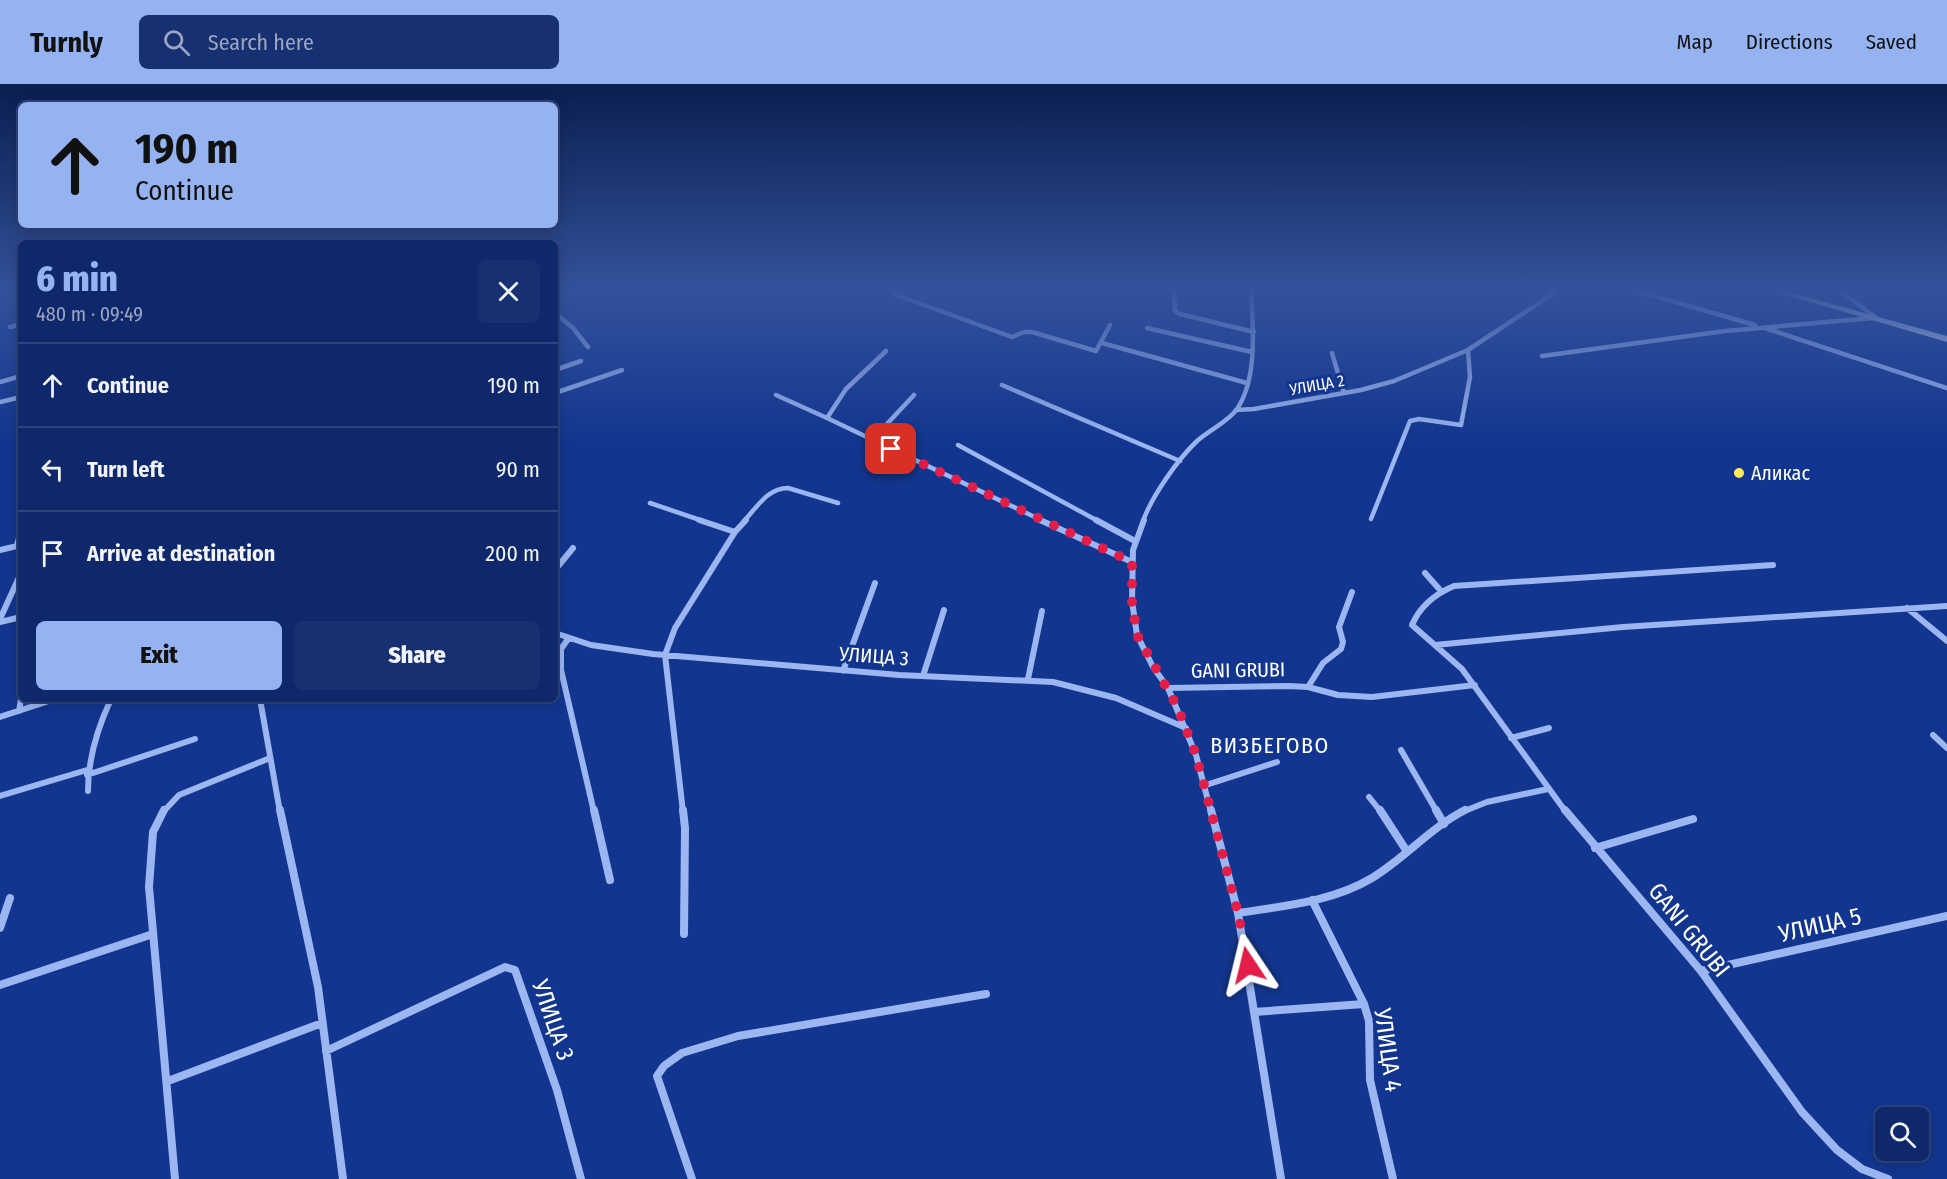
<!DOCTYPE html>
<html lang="en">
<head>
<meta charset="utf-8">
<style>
	:root { --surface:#0e286b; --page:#173071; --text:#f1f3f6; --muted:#9ba6c1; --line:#2e447e; --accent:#95b2f1 }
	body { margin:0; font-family:"Fira Sans Condensed",sans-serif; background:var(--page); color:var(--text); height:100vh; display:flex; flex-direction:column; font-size:22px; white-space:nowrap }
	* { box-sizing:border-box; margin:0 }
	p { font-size:20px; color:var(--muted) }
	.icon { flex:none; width:33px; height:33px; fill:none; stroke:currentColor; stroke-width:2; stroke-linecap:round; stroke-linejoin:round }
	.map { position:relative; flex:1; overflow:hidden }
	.drawer { position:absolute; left:18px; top:156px; width:540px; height:462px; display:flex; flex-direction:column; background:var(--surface); border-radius:9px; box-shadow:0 3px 15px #0003,0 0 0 2px var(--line) }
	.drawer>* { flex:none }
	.top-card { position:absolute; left:18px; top:18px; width:540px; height:126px; border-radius:9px; box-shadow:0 3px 15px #0003,0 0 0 2px var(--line); background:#95b2f1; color:#111; overflow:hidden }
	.buttons { position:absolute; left:1875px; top:1023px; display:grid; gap:12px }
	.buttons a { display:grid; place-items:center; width:54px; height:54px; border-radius:9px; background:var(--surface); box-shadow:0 3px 15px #0003,0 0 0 2px var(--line); font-size:30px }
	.pin { position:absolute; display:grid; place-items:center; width:51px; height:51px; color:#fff; margin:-26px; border-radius:12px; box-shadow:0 3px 9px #0006 }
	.me { position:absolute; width:66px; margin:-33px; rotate:350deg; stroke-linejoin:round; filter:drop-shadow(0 0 4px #0008) }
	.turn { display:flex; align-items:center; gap:21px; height:126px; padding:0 18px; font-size:27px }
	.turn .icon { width:78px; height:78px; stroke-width:2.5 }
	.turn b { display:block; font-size:42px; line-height:51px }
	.round { display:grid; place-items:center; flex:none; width:63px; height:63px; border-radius:9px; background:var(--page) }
	.summary { display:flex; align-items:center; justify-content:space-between; height:102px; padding:0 18px }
	h1 { font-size:36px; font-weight:800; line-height:45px; color:var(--accent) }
	.cta { display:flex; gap:12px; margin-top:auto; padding:12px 18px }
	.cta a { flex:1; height:69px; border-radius:9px; background:var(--accent); color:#111; font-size:24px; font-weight:800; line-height:69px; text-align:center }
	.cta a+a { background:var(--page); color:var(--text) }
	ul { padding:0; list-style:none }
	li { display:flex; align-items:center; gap:18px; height:84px; padding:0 18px; border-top:2px solid var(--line) }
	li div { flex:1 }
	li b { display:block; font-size:22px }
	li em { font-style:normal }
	header { display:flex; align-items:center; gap:36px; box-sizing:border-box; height:84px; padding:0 30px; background:var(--accent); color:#111 }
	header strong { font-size:28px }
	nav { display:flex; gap:33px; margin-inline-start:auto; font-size:21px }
	.search { width:420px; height:54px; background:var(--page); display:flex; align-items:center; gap:15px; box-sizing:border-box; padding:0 21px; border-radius:9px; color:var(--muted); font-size:22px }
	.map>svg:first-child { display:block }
</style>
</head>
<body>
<header>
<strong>Turnly</strong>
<div class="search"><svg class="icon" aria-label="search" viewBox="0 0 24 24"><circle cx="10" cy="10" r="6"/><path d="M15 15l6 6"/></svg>Search here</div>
<nav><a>Map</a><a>Directions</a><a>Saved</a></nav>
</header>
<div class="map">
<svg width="1947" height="1095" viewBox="0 0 1947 1095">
	<rect width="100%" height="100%" fill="#12368f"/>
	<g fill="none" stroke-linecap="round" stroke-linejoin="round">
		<path stroke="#9cb6f2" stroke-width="4.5" d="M1174,207L1175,227L1180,230L1254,248
			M1637,207L1755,241
			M1841,207L1875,233
			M894,210L1012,253L1024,248H1032L1096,267L1110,241
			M555,229L573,244L588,263
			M10,243L21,240
			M1147,244L1252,268
			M1765,244L1947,304
			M1102,259L1247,299
			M886,267L846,305L827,334L1043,437
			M1332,269L1344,309
			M1542,272L1725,247L1873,234
			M555,286L581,277
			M0,298L21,292
			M1002,301L1180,377
			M555,309L622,286
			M776,311L827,334
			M0,318L21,313
			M1236,326L1254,325L1361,306L1394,297L1468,266L1557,207
			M872,356L914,311
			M958,361L1098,437
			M650,419L703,437
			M1371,435L1410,337L1419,335L1461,341L1470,293L1468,266
			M744,437C757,423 768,404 788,404L838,419
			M1143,437C1152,412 1178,375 1197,357C1209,346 1228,338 1237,325C1258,294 1253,242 1251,207"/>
		<path stroke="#9cb6f2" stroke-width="6" d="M699,436L735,448
			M1040,436L1132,478
			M1096,436L1135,457
			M1144,436L1133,466L1132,517L1137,551L1153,583L1168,604L1196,671L1211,728
			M17,461L21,447
			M0,466L21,461
			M555,486L573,464
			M1425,489L1441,507
			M1907,524L1947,557
			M0,535L21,489
			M0,538L21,533
			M555,549L591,561L653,570L899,591L1053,598L1116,614L1186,644
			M568,555L561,565V586L594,728
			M1435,561L1623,543L1947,522
			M843,587L875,499
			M923,592L944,526
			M1028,595L1042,527
			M1308,603L1323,579L1341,565L1343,558L1339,543L1352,508
			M1168,604L1288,602L1308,603L1338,611L1372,613L1475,601
			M260,615L280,728
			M19,627L21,615
			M0,633L55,615
			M1933,651L1947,664
			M1511,654L1549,644
			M1401,666L1437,728
			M87,691L195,655
			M1203,702L1277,678
			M88,707C88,674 97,645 111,615
			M0,712L87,686
			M1369,713L1381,728
			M163,728L179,711L270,674
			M683,728L665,571L675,544L735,448L746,436
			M1462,728L1487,718L1548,705
			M1566,728L1462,585L1412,541C1420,522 1435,510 1454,502L1773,481"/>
		<path stroke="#9cb6f2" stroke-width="8" d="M164,726L153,748L149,803L175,1095
			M280,726L318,903L343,1095
			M594,726L610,796
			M683,726L685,744L684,850
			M1211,726L1238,829L1281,1095
			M1380,726L1406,766
			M1436,726L1444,740
			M1565,726L1701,887L1802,1028L1837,1066L1862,1085L1888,1095
			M1595,764L1693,735
			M1312,816L1364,920L1369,937L1370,996L1393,1095
			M1238,829C1283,822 1332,818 1372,794C1405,774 1430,744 1465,726
			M0,844L10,814
			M1701,887L1947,832
			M0,901L153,850
			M1254,928L1364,920
			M326,967L505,883L515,886L557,1006L581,1095
			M168,997L322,939
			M692,1095L657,992L664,982L682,969L738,952L986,910"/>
		<path fill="#cbd9fc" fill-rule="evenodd" d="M1773,207H1786L1947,252V258Z"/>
	</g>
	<linearGradient id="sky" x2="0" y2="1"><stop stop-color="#0a1e4f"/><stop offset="0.57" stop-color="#33529b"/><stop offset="1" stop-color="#33529b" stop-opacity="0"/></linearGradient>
	<rect width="1947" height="360" fill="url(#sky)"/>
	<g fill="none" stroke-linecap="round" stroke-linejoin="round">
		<path stroke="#e11d48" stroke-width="10" stroke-dasharray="0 18" d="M891,365L1132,478V518L1137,551L1178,624L1196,671L1238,829L1248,881"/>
	</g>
	<circle fill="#ffe95d" stroke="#12368f" stroke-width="2" cx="1739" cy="389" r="6"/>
	<g text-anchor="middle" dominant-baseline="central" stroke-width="6" stroke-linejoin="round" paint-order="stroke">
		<g font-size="16" fill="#fff" stroke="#12368f">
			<text transform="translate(1317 301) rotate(-10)">УЛИЦА 2</text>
		</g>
		<g font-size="20" fill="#fff" stroke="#12368f" text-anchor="start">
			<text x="1751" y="389">Аликас</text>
		</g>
		<g font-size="20" fill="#fff" stroke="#12368f">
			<text transform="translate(874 572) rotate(4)">УЛИЦА 3</text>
			<text transform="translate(1238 586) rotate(-1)">GANI GRUBI</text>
		</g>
		<g font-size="22" letter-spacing="1.5" fill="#fff" stroke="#12368f">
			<text x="1270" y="661">ВИЗБЕГОВО</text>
		</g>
		<g font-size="24" fill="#fff" stroke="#12368f">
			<text transform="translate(1820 841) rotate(-13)">УЛИЦА 5</text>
			<text transform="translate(1689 846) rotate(51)">GANI GRUBI</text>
			<text transform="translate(553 936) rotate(71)">УЛИЦА 3</text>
			<text transform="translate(1388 966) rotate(82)">УЛИЦА 4</text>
		</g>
	</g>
</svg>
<div class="buttons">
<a><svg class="icon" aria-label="search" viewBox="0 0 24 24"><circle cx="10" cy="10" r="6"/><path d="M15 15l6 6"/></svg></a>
</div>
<div class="pin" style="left:891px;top:365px;background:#d93025"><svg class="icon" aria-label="arrive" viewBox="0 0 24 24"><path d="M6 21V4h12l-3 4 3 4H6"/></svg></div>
<svg class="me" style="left:1248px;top:881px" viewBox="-20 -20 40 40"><path d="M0-17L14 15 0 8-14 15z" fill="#e11d48" stroke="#fff" stroke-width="4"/></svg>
<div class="top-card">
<div class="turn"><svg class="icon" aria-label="ahead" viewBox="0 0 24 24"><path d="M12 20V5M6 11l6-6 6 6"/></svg><div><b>190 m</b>Continue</div></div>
</div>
<section class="drawer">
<div class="summary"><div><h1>6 min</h1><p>480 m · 09:49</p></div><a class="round"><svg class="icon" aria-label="close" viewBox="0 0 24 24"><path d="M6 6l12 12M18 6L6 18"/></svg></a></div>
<ul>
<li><svg class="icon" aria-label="ahead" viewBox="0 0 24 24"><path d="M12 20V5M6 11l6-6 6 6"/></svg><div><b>Continue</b></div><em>190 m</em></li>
<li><svg class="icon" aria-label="left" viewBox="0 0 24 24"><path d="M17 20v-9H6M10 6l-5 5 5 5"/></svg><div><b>Turn left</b></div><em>90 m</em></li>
<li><svg class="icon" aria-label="arrive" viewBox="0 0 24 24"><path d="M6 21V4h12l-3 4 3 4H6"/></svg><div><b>Arrive at destination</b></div><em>200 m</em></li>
</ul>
<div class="cta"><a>Exit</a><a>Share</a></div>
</section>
</div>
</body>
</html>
